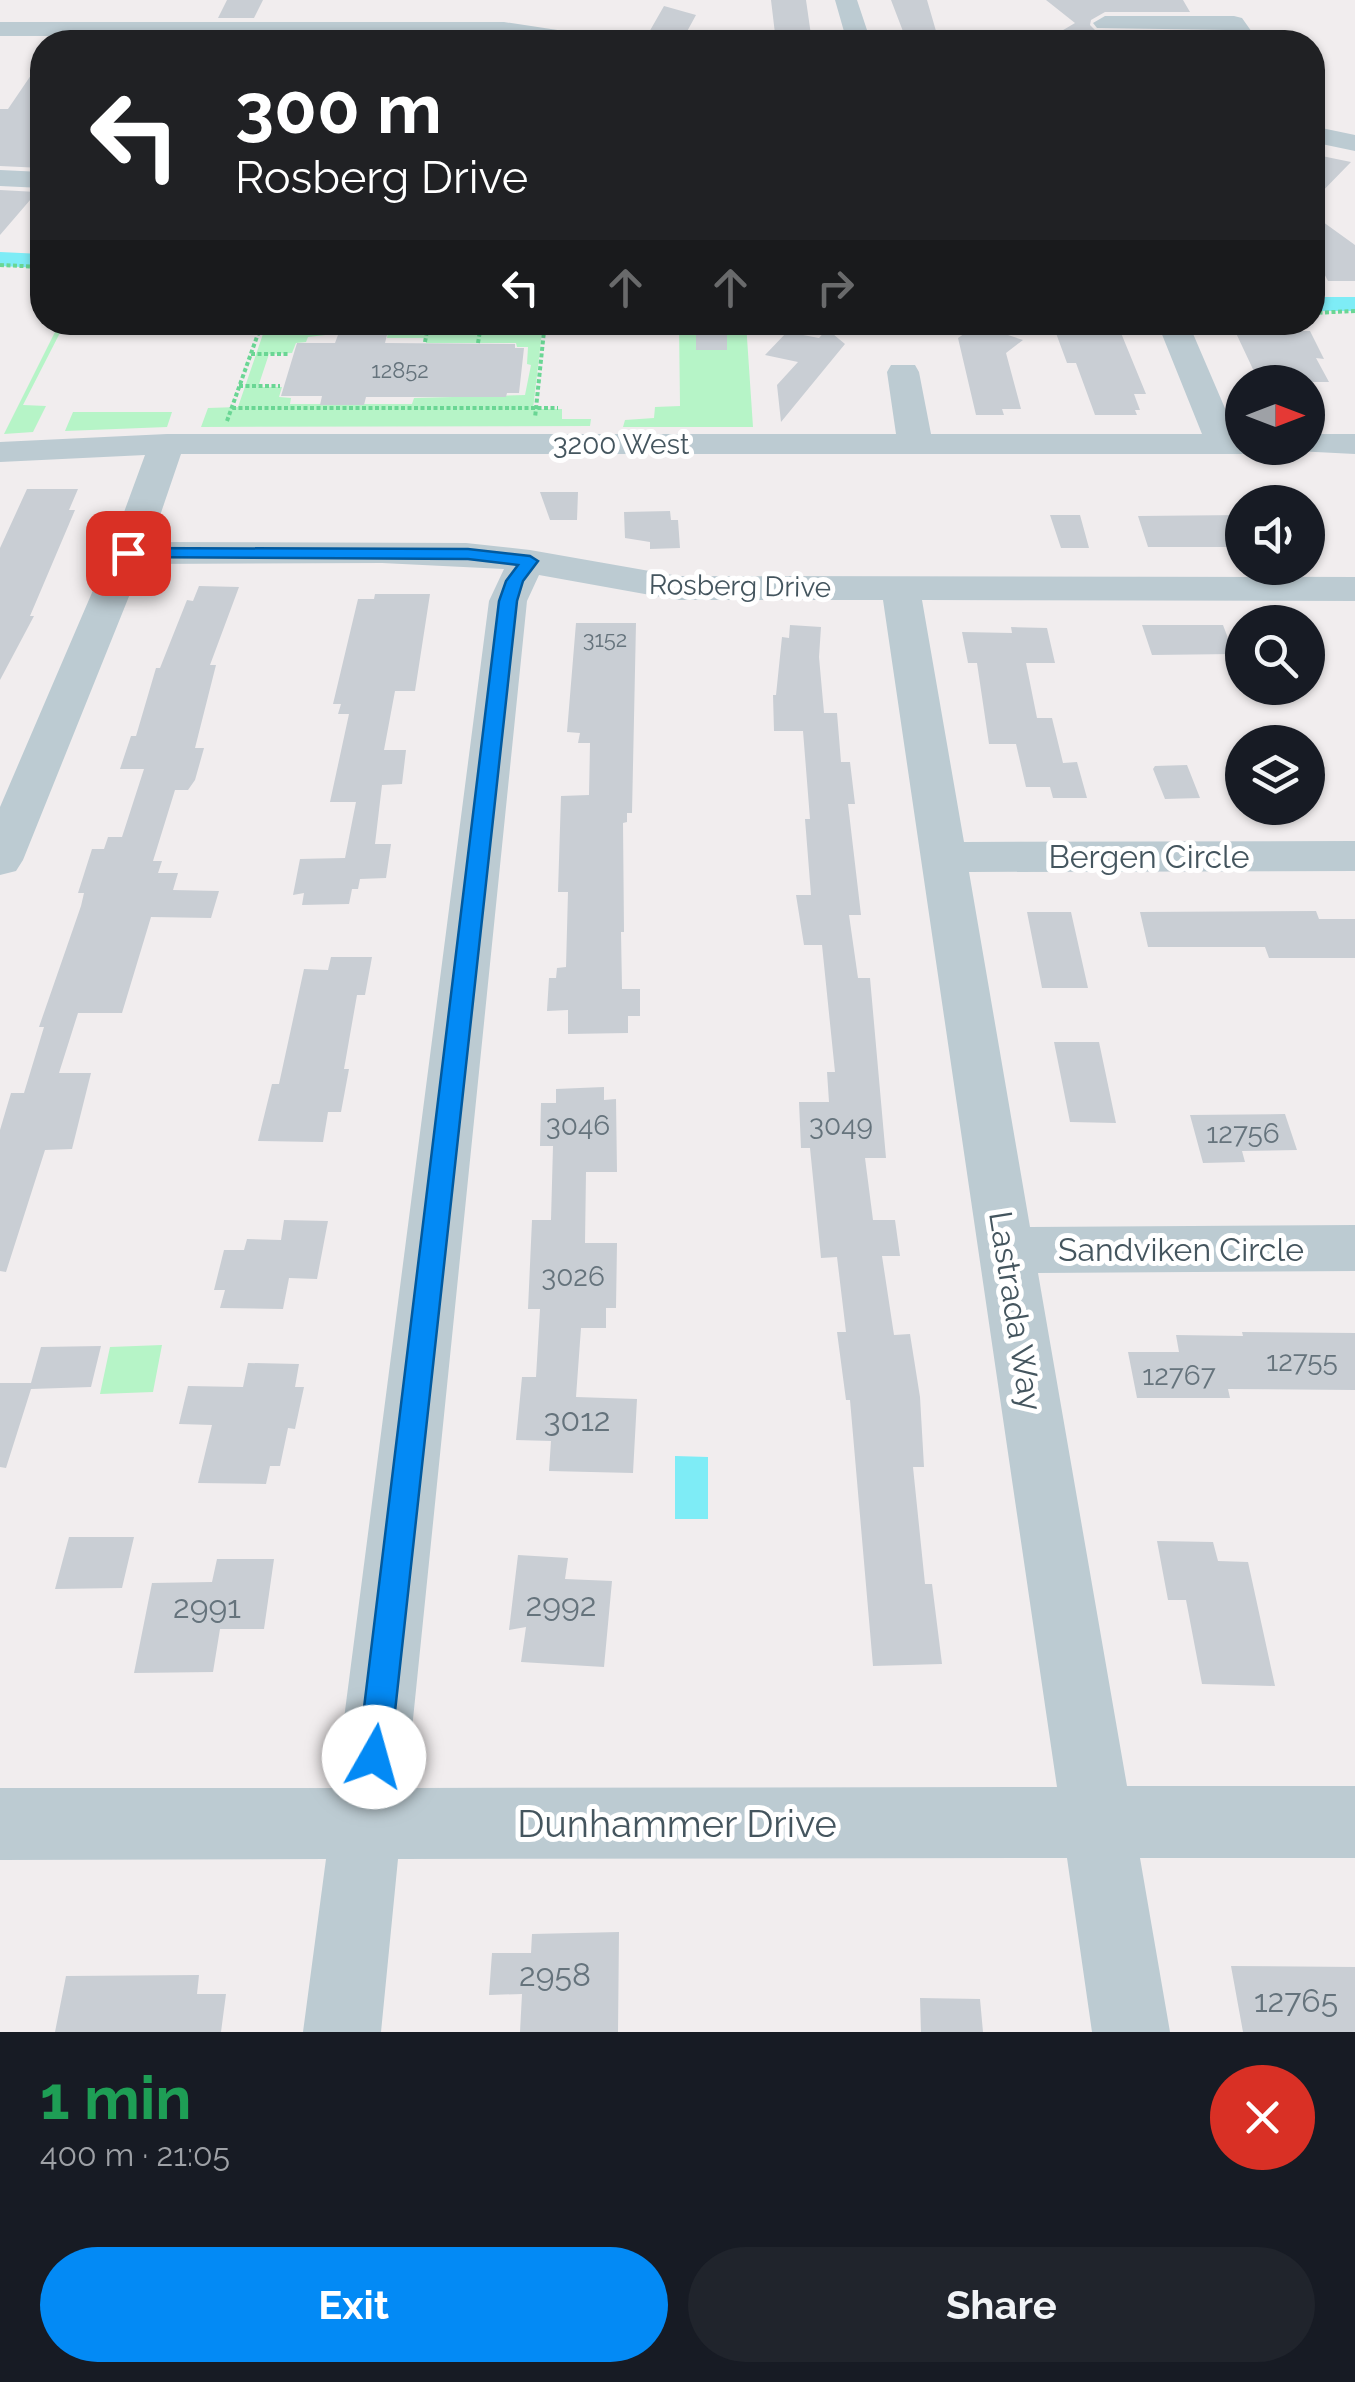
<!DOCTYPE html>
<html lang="en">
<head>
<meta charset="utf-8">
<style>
	:root { --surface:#171b24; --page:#20242c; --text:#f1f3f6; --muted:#9ea1a6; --accent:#038af5 }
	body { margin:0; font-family:Raleway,sans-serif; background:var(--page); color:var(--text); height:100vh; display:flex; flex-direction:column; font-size:38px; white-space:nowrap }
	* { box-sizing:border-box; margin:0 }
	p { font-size:32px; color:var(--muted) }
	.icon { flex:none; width:55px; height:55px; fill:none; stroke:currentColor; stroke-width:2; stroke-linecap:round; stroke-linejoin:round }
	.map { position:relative; height:2032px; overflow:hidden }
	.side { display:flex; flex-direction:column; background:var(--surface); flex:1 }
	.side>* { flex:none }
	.hud { position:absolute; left:30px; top:30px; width:1295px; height:305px; border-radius:40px; box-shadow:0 2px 8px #0004; background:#202124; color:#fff; overflow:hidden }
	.needle { width:65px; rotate:90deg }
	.controls { position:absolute; left:1225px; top:365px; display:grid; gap:20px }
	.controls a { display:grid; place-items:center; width:100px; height:100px; border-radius:50%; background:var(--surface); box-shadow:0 2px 8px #0004; font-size:50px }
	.pin { position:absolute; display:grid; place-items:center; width:85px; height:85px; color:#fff; margin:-42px; border-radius:20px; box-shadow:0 5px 15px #0006 }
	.me { position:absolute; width:110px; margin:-55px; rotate:7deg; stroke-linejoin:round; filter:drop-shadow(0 0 8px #0008) }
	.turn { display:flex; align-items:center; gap:35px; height:210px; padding:0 40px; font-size:45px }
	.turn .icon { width:130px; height:130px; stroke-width:2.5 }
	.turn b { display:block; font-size:70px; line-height:85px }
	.lanes { display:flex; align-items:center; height:95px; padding:0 40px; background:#0003; justify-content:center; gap:50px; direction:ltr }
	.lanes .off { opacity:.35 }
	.round { display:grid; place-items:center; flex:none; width:105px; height:105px; border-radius:52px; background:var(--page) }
	.overview { display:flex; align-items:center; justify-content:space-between; height:170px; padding:0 40px }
	h1 { font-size:60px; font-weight:700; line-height:75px; color:#1e9e55 }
	.button { display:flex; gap:20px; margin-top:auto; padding:20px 40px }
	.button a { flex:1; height:115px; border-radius:60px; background:var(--accent); color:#fff; font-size:40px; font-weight:700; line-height:115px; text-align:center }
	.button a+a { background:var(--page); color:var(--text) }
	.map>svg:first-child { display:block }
</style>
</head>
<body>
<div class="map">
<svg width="1355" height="2032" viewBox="0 0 1355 2032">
	<rect width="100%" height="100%" fill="#f1edee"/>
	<path fill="#b6f4c7" d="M60,322L65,323L23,405L46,406L33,432L4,434Z
		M679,323H746L753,427H623L625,420L654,418L655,407L680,406Z
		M388,332H542L533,409H562V419H591L590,426L201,427L208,408L238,407L263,334H334L308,337L306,342L296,343L292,353L269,354L258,387H282L279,397L291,398L290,404H412L414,398L525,395L531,365L527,364L528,347H517L516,343H426L427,338H387Z
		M73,412H172L167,427L65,431Z
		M162,1345L153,1392L100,1394L110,1347Z"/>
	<path fill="#7eecf6" d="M675,1456L708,1457V1519H675Z"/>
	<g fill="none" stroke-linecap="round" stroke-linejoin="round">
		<path fill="#7eecf6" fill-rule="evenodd" d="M0,252L42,254V268L0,266Z
			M1312,297H1355V311H1312Z"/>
	</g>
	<path fill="#c9ced4" d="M227,0H263L254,18H218Z
		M771,0H806L812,42H776Z
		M891,0H927L936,31L904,34Z
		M1046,0H1183L1190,12H1105L1091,20L1090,25L1097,32L1203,33L1208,42H1043L1075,23Z
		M664,6L696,15L684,37L648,34Z
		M42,59V168L0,166V109H8Z
		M1312,154L1351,162L1312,202Z
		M0,190L37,192L0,235Z
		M1312,214L1355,245V281H1328L1319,264H1312Z
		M696,322H727V350H696Z
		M977,325L1023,340L1006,353L1021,409H1002L1004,415H976L958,338Z
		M1053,325H1089L1092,333H1121L1146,394H1134L1140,410H1135L1137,415H1095L1076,363H1067Z
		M827,329L845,344L781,422L777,385L798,362L765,355L787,332L819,338Z
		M1235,331H1310L1324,359L1316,358L1329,382H1259Z
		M338,335H387L385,343L515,344V348H524L519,393H507L506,397H366L364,405H320L322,396H281L297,343H335Z
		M27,489H78L69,510H75L30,616H34L0,680V548Z
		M540,492H578L577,520H550Z
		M670,511L671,520H678L680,548L650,549V542L625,538L624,512Z
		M1050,515H1080L1089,548H1061Z
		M1242,515V547H1148L1138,516Z
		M199,586L239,587L210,665H216L195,748H204L195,780L188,790H175L153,861H162L158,873H178L173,890L219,891L211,918L151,917L122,1013H78L59,1073H91L72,1149L45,1150L6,1272L0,1271V1130L11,1093H24L44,1027H39L81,906L84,893H78L92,849H104L108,837H122L144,769H120L131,736H136L156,668H160L187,600L193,601Z
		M375,594H430L415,691H395L384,750H406L402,784L382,785L375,844H391L386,878L360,879L358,889H352L349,904L302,905L304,893L293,895L300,859L345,858L356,802H330L349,714H338L341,704H333L358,599H374Z
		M576,623H636L632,813H627V822L623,823L624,932H621L622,989H640V1016H628V1033L568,1034V1010L547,1011L549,978H556L557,968L566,967L568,892H558L561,796L589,795L590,743H578L580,733L567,732Z
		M790,625L821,627L819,657L824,713H837L841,762H850L855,804H848L861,915H849L858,978H870L886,1158H865L873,1220H895L900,1256H882L894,1335L910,1334L920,1397L924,1467H913L925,1584H932L942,1664L873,1666L850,1400H846L837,1332H846L837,1257L821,1258L810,1148H801L799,1102H829L827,1072H835L822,945H804L796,895H811L805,819H810L803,731H774L773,695H776L782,637L789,638Z
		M1142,625H1223L1234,654L1152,655Z
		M1011,627L1047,628L1055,663H1026L1037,718H1052L1063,763L1077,762L1087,798H1053L1050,787H1026L1016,744H989L977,663H968L962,632L1012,633Z
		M1187,765L1200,798L1165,799L1153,769L1155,766Z
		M1316,911L1319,919H1355V958H1269L1265,947H1148L1140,912Z
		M1027,912H1071L1088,988H1042Z
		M331,957H372L365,995H357L344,1069H349L341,1112H328L323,1142L258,1141L272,1084H279L304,969L328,970Z
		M1054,1042H1099L1116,1123L1070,1122Z
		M604,1087V1100L616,1099L617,1172H586L585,1243H617L616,1308H606V1328H581L576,1397L637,1399L633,1473L549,1471L551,1441L516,1440L522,1377H536L540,1309H528L532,1220H551L553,1146H540L541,1103H556V1089Z
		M1285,1114L1297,1150L1242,1151L1245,1162L1203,1163L1190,1115Z
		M284,1220L328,1221L317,1279L289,1278L283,1309L220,1308L225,1290H214L224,1250H244L247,1239L281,1240Z
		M1242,1332L1355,1333V1390L1228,1389L1230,1398H1137L1128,1352H1179L1176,1335L1243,1336Z
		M101,1346L91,1387L31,1389L6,1468L0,1467V1383H31L41,1347Z
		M248,1363L299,1364L295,1387H304L295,1429L288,1428L280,1466H270L266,1484L198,1483L212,1425L179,1424L188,1386L243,1387Z
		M69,1537H134L122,1588L55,1589Z
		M1157,1541L1213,1542L1218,1561L1248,1562L1275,1686L1202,1684L1186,1600H1168Z
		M518,1555L568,1558L565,1579L612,1581L604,1667L521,1662L526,1627L509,1630Z
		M217,1559H274L264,1629H220L213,1672L134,1673L152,1583L212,1582Z
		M619,1932L618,2032H520L522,1994L489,1995L492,1953H531L532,1934Z
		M1231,1966L1355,1967V2032H1243Z
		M199,1975L197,1994H226L221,2032H55L66,1976Z
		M920,1998L980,1999L983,2032H921Z"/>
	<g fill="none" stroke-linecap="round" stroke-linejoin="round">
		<path stroke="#6ad694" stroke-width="4" stroke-dasharray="4 2.5" stroke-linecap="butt" d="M0,265L42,267
			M1312,313L1355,311
			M425,342L427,331
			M478,343L480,331
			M251,354H290
			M239,386H280
			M232,408H558
			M227,421L259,331H544L535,418"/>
		<path fill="#bccbd2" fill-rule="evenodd" d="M835,0H857L871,42H847Z
			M1105,16H1234L1242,18L1259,42H1235L1227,30L1097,28L1093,23Z
			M0,22H504L564,31L573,42L504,36H0Z
			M1312,126L1355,135V151L1312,142Z
			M0,170L42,172V188L0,186Z
			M1157,322H1188L1236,434H1242V448H1257L1254,451L1242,454H181L151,542L466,543L530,550L678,576L1355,577V601L922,600L964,842L1355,841V871L969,872L1030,1227L1355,1225V1271L1038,1273L1127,1786H1355V1858H1140L1170,2032H1092L1067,1858L398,1859L381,2032H303L326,1859L0,1860V1788H335L489,601L504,569L382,563L142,564L23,860L16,871L0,875V807L109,553L145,455L0,462V442L167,434H896L887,372L891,365H915L919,372L931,434H1202ZM539,575L678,600H883L1057,1787L406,1788L527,601Z
			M1308,434H1355V454L1296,451L1293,448H1308Z"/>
	</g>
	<path fill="#038af5" stroke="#025a9f" stroke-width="2.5" d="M128,548L468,549L530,556L538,561L523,581L517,601L390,1757L386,1769L374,1773L363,1769L358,1757L499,601L506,581L518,565L468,559L122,557L119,553Z"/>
	<g text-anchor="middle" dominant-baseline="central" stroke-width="10" stroke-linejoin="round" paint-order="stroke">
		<g font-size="22" fill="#65737c">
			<text x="400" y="370">12852</text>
			<text x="605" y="639">3152</text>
		</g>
		<g font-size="28" fill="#44555e" stroke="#fff">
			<text x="621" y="444">3200 West</text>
			<text transform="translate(740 586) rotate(1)">Rosberg Drive</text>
		</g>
		<g font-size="28" fill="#65737c">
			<text x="578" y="1125">3046</text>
			<text x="841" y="1125">3049</text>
			<text x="1243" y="1133">12756</text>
			<text x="573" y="1276">3026</text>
			<text x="1302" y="1361">12755</text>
			<text x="1179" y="1375">12767</text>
		</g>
		<g font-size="32" fill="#44555e" stroke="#fff">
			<text x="1149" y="856">Bergen Circle</text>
			<text x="1181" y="1249">Sandviken Circle</text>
			<text transform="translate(1016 1311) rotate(81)">Lastrada Way</text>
		</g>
		<g font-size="32" fill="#65737c">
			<text x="577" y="1419">3012</text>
			<text x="561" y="1604">2992</text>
			<text x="207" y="1606">2991</text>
			<text x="555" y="1974">2958</text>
			<text x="1296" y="2000">12765</text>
		</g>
		<g font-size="38" fill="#44555e" stroke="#fff">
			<text x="677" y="1823">Dunhammer Drive</text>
		</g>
	</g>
</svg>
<div class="controls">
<a><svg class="needle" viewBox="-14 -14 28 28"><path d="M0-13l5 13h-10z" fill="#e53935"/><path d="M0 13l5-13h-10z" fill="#9ea1a6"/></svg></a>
<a><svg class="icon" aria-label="sound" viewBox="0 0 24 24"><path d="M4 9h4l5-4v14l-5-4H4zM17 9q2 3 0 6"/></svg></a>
<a><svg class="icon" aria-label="search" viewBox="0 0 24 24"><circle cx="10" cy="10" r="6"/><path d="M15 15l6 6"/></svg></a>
<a><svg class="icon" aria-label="layers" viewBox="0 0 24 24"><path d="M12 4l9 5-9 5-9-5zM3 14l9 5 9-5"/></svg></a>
</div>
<div class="pin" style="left:128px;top:553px;background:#d93025"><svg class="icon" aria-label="arrive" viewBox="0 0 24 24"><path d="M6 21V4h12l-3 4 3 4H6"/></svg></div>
<svg class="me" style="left:374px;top:1757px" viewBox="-20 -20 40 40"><circle r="19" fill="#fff"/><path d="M0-13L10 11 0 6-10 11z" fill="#038af5"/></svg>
<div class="hud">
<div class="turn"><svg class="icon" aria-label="left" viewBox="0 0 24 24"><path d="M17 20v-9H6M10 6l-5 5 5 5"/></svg><div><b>300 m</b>Rosberg Drive</div></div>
<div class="lanes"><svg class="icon" aria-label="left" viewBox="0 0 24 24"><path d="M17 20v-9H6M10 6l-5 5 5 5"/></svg><svg class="icon off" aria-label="ahead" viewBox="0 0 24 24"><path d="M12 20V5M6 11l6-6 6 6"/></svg><svg class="icon off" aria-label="ahead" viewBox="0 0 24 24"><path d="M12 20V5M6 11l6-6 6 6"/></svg><svg class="icon off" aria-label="right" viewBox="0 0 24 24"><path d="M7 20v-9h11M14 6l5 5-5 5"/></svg></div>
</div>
</div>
<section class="side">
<div class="overview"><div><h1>1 min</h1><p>400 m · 21:05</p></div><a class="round" style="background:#d93025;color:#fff"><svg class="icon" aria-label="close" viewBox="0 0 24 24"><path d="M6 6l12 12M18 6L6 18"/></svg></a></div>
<div class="button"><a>Exit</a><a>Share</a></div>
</section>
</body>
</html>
